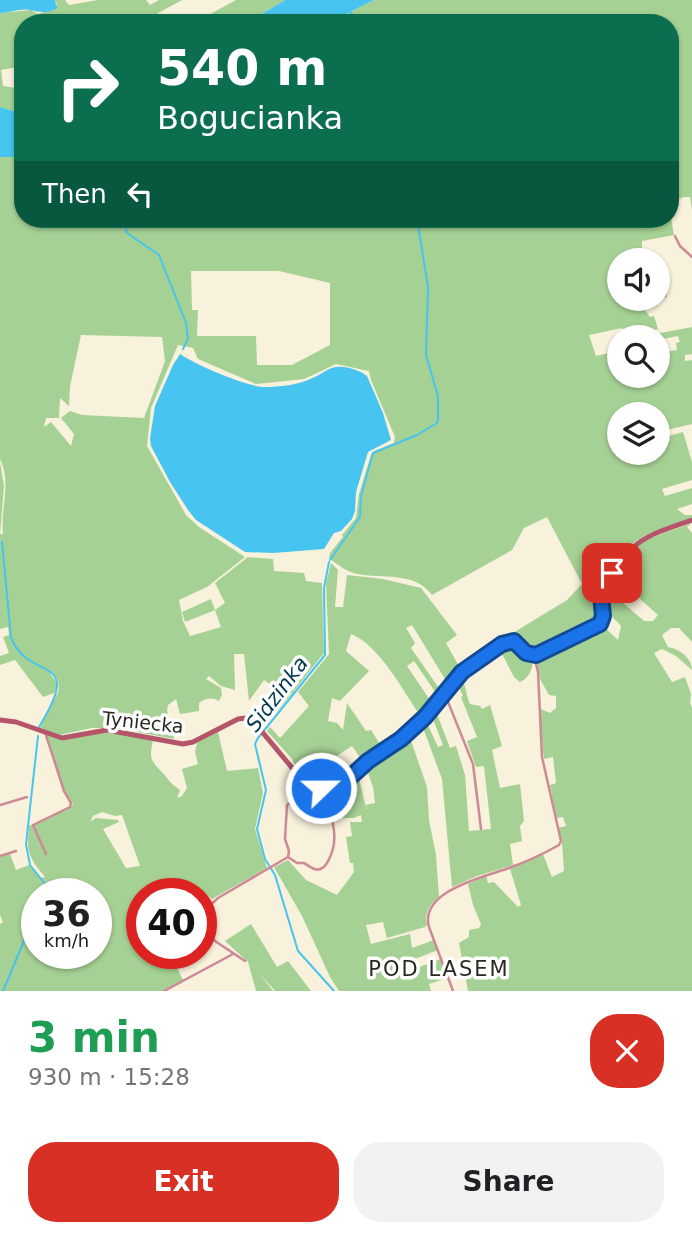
<!DOCTYPE html>
<html lang="en">
<head>
<meta charset="utf-8">
<style>
	:root { --surface:#fff; --page:#f2f2f2; --text:#202124; --muted:#757577; --accent:#d93025 }
	body { margin:0; font-family:"DejaVu Sans",sans-serif; background:var(--page); color:var(--text); height:100vh; display:flex; flex-direction:column; font-size:26px; white-space:nowrap }
	* { box-sizing:border-box; margin:0 }
	p { font-size:23px; color:var(--muted) }
	.icon { flex:none; width:38px; height:38px; fill:none; stroke:currentColor; stroke-width:2; stroke-linecap:round; stroke-linejoin:round }
	.map { position:relative; height:991px; overflow:hidden }
	.side { display:flex; flex-direction:column; background:var(--surface); flex:1 }
	.side>* { flex:none }
	.guide { position:absolute; left:14px; top:14px; width:665px; height:214px; border-radius:28px; box-shadow:0 2px 5px #0004; background:#0b6e4f; color:#fff; overflow:hidden }
	.tools { position:absolute; left:607px; top:248px; display:grid; gap:14px }
	.tools a { display:grid; place-items:center; width:63px; height:63px; border-radius:50%; background:var(--surface); box-shadow:0 2px 5px #0004; font-size:35px }
	.speed { position:absolute; left:21px; top:878px; display:flex; gap:14px; font-size:35px; font-weight:700; text-align:center }
	.speed>* { display:grid; place-content:center; width:91px; height:91px; border-radius:50%; background:var(--surface); box-shadow:0 2px 5px #0004; line-height:1 }
	.speed small { font-size:18px; font-weight:400 }
	.speed .limit { border:10px solid #d22; background:#fff; color:#111 }
	.pin { position:absolute; display:grid; place-items:center; width:60px; height:60px; color:#fff; margin:-30px; border-radius:14px; box-shadow:0 4px 10px #0006 }
	.me { position:absolute; width:77px; margin:-38px; rotate:68deg; stroke-linejoin:round; filter:drop-shadow(0 0 5px #0008) }
	.turn { display:flex; align-items:center; gap:24px; height:147px; padding:0 28px; font-size:32px }
	.turn .icon { width:91px; height:91px; stroke-width:2.5 }
	.turn b { display:block; font-size:49px; line-height:60px }
	.then { display:flex; align-items:center; height:66px; padding:0 28px; background:#0003; gap:14px; font-size:26px }
	.round { display:grid; place-items:center; flex:none; width:74px; height:74px; border-radius:28px; background:var(--page) }
	.overview { display:flex; align-items:center; justify-content:space-between; height:119px; padding:0 28px }
	h1 { font-size:42px; font-weight:700; line-height:52px; color:#1e9e55 }
	.cta { display:flex; gap:14px; margin-top:auto; padding:14px 28px }
	.cta a { flex:1; height:80px; border-radius:28px; background:var(--accent); color:#fff; font-size:28px; font-weight:700; line-height:80px; text-align:center }
	.cta a+a { background:var(--page); color:var(--text) }
	.map>svg:first-child { display:block }
</style>
</head>
<body>
<div class="map">
<svg width="692" height="991" viewBox="0 0 692 991">
	<rect width="100%" height="100%" fill="#f8f1db"/>
	<path fill="#a6d194" fill-rule="evenodd" d="M55,0H65L69,5L98,0H146L150,5L159,0H182L140,23H23V66L1,70L3,86L23,89V114L0,107V13L31,10L38,14L50,10L57,4Z
		M236,0H285L247,23H194Z
		M374,0H692V210L690,197H684L670,202V23H328Z
		M23,153V219H670V212L674,235L642,241V248L632,252L634,261H620V299H658V288L666,287L667,297L656,301L657,306L645,310L650,317L654,316L658,329L655,330V334L692,327V354L685,355V361L692,360V424L658,432V415H620V453H658V439L683,432L692,462V480L662,489L665,496L692,488V504L677,509L685,515H692V519C651,532 623,537 607,581C605,586 601,591 600,596C599,606 602,613 598,623L534,654L527,652L517,640L508,639L500,641L567,600L582,584L547,517L524,528L512,550L432,595C416,573 388,578 364,575C350,574 340,567 329,558L330,553L343,537L342,535L356,518L359,494L371,455L374,451L394,443L395,437L371,380L369,371L336,364L304,379L256,384L198,359L193,348L178,345L151,408L147,446L186,515L199,527L245,557L207,587L179,600L183,621L190,636L221,627L215,610L185,622L182,612L211,599L215,610L225,603L215,583L248,557L273,559L274,571L304,573L306,581L322,583L324,653L278,711L266,702L275,688L264,680L249,701L244,654H234L235,690L221,686L209,676L206,679L221,688L222,695L219,701C213,697 205,698 199,703V711L180,714L176,699L168,705L167,710L174,739L115,728H92L59,735L40,728L58,692C60,683 58,675 49,672L58,684L54,693L43,697L15,660L0,665V656L9,653L3,637L9,635L8,627L0,629V462L4,486L0,534H3C0,508 12,483 0,459V157H14ZM191,271H279L330,283V345L292,365H257L256,336H197L198,310H192ZM622,328L631,337L658,338V340L678,336L680,342L676,343L677,350L658,353V376H620L619,345L617,346L613,352L596,356L589,335ZM81,335L162,337L165,361L144,418L82,415L70,411L61,418L74,434L71,446L51,422L44,427L46,418H59L60,398L69,406L70,386Z
		M692,523L687,527L692,533V642L679,628H671L662,635L668,647C679,649 692,658 692,670L676,656L662,649L654,653L672,682L685,677L691,694L690,703L692,708V991H468L459,943L469,937V930L479,928L481,924L473,905L468,884L486,876L488,883L494,882L518,907L521,905L510,869L543,854L552,877L564,871L562,843L558,828L566,826L563,817L556,818L550,785L556,783L553,757L544,759L539,708L550,713L556,708V696L549,695L540,679L536,659L562,643L602,625L618,640L621,626C614,618 599,606 603,594C605,589 610,585 612,580C627,539 656,537 692,523ZM631,591L658,615L653,621H644L622,602Z
		M331,563L338,570L335,607H343L347,575L383,579L421,588L457,635L446,643L461,670L448,684L412,625L406,628L415,643L411,648L441,691L438,696L414,661L407,666L432,703L419,714C402,689 379,645 351,634L346,651L369,671L340,701L332,698L328,721L337,723L343,730L347,703L366,731L371,730L383,749L363,762L352,746L329,761L342,780L325,785L318,777L314,775L304,780L292,759L267,731L270,727L280,738L309,706L298,692L329,654L326,584Z
		M512,643L532,659C534,668 529,678 520,682L514,677L499,648Z
		M461,676C466,686 466,695 470,704L480,706L482,709L490,705L502,746L492,750L500,788L520,784L524,821L520,826L522,841L510,844L513,865L477,876L452,887L442,779L422,725L426,721L438,747L443,745L431,714L435,709L450,748L456,746L465,775L469,831L491,829L484,766L476,767L467,741L477,737L461,697L463,696L456,681Z
		M218,732L227,771L258,768L263,793L255,829L267,868L212,899L203,891L199,894H142V954H170L183,980L162,991H0V924L3,922L0,915V857L10,854L16,870L29,865L41,878L45,877C29,858 26,852 29,826L71,807L73,804L64,789L46,734C69,745 83,733 107,733C122,733 138,738 153,740C150,756 149,759 160,770C169,779 169,783 180,790L177,798L182,796L187,788L182,769L198,764L195,752L197,743ZM102,812L115,816L122,815L140,866L126,868L103,829L119,822L118,820L96,818L90,822L93,816ZM37,894H96V954H37Z
		M409,735L427,787L429,820L436,855L439,897C429,905 424,913 427,925L425,927L387,938L383,922L366,925L371,944L410,934L412,948L434,940L438,950L399,965L403,973L441,959L447,978L429,984L431,991H339L330,977L302,916L274,867L288,860L306,880L337,895L354,872L353,863H350L346,837L352,836L350,822H362L361,815L354,818H343L336,788L348,783L358,775L367,811L366,805L375,803L373,787L366,767Z
		M251,924L277,967L288,961L311,991H275L260,974L273,991H256L248,962L225,941Z"/>
	<path fill="#47c4ef" d="M0,0H55L57,8C48,14 40,12 30,10C21,8 10,13 0,13Z
		M285,0H374L328,23H247Z
		M0,107L23,114V153L14,157H0Z
		M180,354C196,365 247,387 265,387C278,387 296,385 308,380C327,373 330,362 353,369C358,371 362,372 367,376L383,413L391,440L368,452L356,492L355,511L352,519L341,531L334,533L324,549L273,553L245,552L196,520L188,510L170,482L151,446L150,438L155,406L173,365Z"/>
	<g fill="none" stroke-linecap="round" stroke-linejoin="round">
		<path stroke="#47c4ef" stroke-width="2" d="M350,11L356,23
			M111,219L120,228
			M123,219L127,233L159,255L186,323L188,339L183,349
			M2,542L11,638C31,684 85,652 39,727
			M330,560L360,517L361,496L373,453L417,435L437,423L438,419V396L426,355L428,287L417,219
			M329,562L324,588L325,655L258,738L255,744L266,790L257,829L265,859L275,875L298,951L334,991
			M38,736L26,844L30,865L46,885L43,894
			M3,991L37,910"/>
		<path stroke="#cd8a96" stroke-width="2.5" d="M675,236L680,246L692,257
			M444,692L473,764L481,829
			M45,732L64,791L71,803L70,807L33,825L46,854
			M312,788L287,805L285,839L289,851L288,857L297,863H304C313,869 320,874 327,863C338,845 335,828 329,809C326,801 322,796 321,788
			M0,805L27,797
			M0,856L16,851
			M201,914L218,898L288,857
			M201,924L215,941L245,961
			M164,991L233,954
			M453,991L429,927C419,891 484,877 509,868C526,862 543,854 559,845L561,841L542,757L538,672L534,656"/>
		<path stroke="#b5556b" stroke-width="5" d="M0,720L16,722L62,738L107,730L183,744L193,742L238,719L246,718L254,722L303,781L314,787H330L346,781L368,761L409,733L468,667L502,644L514,641L526,653L536,655L600,624C607,614 597,603 602,593C626,543 641,537 692,520"/>
	</g>
	<g fill="none" stroke-linecap="round" stroke-linejoin="round">
		<defs>
			<path id="route" d="M321,788L346,781L368,761L401,739L425,717L462,672L502,644L514,641L526,653L536,655L600,624L603,616L601,595L612,573"/>
		</defs>
		<use href="#route" stroke="#114b97" stroke-width="18"/>
		<use href="#route" stroke="#1a73e8" stroke-width="12"/>
	</g>
	<g text-anchor="middle" dominant-baseline="central" stroke-width="7" stroke-linejoin="round" paint-order="stroke">
		<g font-size="19" fill="#2b2820" stroke="#fefefe">
			<text transform="translate(143 722) rotate(6)">Tyniecka</text>
		</g>
		<g font-size="21" font-style="italic" fill="#003a4c" stroke="#fefefe">
			<text transform="translate(277 694) rotate(-53)">Sidzinka</text>
		</g>
		<g font-size="21" letter-spacing="2" fill="#2b2820" stroke="#fefefe">
			<text x="439" y="969">POD LASEM</text>
		</g>
	</g>
</svg>
<div class="tools">
<a><svg class="icon" aria-label="sound" viewBox="0 0 24 24"><path d="M4 9h4l5-4v14l-5-4H4zM17 9q2 3 0 6"/></svg></a>
<a><svg class="icon" aria-label="search" viewBox="0 0 24 24"><circle cx="10" cy="10" r="6"/><path d="M15 15l6 6"/></svg></a>
<a><svg class="icon" aria-label="layers" viewBox="0 0 24 24"><path d="M12 4l9 5-9 5-9-5zM3 14l9 5 9-5"/></svg></a>
</div>
<div class="speed"><div>36<small>km/h</small></div><div class="limit">40</div></div>
<div class="pin" style="left:612px;top:573px;background:#d93025"><svg class="icon" aria-label="arrive" viewBox="0 0 24 24"><path d="M6 21V4h12l-3 4 3 4H6"/></svg></div>
<svg class="me" style="left:321px;top:788px" viewBox="-20 -20 40 40"><circle r="17" fill="#1a73e8" stroke="#fff" stroke-width="3"/><path d="M0-11L8 9 0 5-8 9z" fill="#fff"/></svg>
<div class="guide">
<div class="turn"><svg class="icon" aria-label="right" viewBox="0 0 24 24"><path d="M7 20v-9h11M14 6l5 5-5 5"/></svg><div><b>540 m</b>Bogucianka</div></div>
<div class="then">Then<svg class="icon" aria-label="left" viewBox="0 0 24 24"><path d="M17 20v-9H6M10 6l-5 5 5 5"/></svg></div>
</div>
</div>
<section class="side">
<div class="overview"><div><h1>3 min</h1><p>930 m · 15:28</p></div><a class="round" style="background:#d93025;color:#fff"><svg class="icon" aria-label="close" viewBox="0 0 24 24"><path d="M6 6l12 12M18 6L6 18"/></svg></a></div>
<div class="cta"><a>Exit</a><a>Share</a></div>
</section>
</body>
</html>
